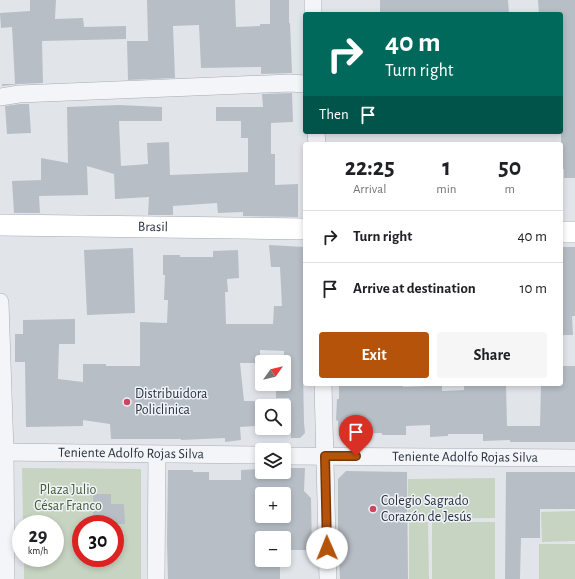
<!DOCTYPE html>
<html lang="en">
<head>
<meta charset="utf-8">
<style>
	:root { --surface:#fff; --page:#f6f6f6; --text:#202124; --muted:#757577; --line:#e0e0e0; --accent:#b45309 }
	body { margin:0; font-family:"Alegreya Sans",sans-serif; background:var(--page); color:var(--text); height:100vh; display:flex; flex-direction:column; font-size:15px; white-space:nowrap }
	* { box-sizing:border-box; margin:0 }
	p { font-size:13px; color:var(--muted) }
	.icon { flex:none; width:22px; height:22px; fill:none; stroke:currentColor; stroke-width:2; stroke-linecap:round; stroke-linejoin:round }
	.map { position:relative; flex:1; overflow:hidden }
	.panel { position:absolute; left:303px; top:142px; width:260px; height:244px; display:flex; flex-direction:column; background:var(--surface); border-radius:4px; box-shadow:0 2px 6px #0003 }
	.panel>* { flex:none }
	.guide { position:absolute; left:303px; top:12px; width:260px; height:122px; border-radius:4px; box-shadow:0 2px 6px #0003; background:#00695c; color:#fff; overflow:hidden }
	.needle { width:26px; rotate:56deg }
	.buttons { position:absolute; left:255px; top:355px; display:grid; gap:8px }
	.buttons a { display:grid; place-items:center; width:36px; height:36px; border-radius:4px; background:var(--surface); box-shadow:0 2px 6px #0003; font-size:20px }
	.speed { position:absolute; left:12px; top:515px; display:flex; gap:8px; font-size:20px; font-weight:700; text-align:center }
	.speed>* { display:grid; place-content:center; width:52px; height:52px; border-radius:50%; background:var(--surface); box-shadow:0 2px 6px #0003; line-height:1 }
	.speed small { font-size:10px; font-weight:400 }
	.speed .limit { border:6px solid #d22; background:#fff; color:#111 }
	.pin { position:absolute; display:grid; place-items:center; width:34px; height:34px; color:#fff; margin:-41px -17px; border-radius:50% 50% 50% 0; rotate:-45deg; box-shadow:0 0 4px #0007 }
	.pin .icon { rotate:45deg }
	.me { position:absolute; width:44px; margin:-22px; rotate:359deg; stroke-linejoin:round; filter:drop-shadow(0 0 3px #0008) }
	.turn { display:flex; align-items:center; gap:14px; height:84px; padding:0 16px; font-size:18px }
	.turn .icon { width:52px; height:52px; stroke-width:2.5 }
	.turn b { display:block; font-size:28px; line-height:34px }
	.then { display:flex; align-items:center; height:38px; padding:0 16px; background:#0003; gap:8px; font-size:15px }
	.eta { display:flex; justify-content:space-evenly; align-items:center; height:68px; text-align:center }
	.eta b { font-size:24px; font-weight:600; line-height:28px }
	.primary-button { display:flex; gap:8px; margin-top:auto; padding:8px 16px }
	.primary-button a { flex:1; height:46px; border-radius:4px; background:var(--accent); color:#fff; font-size:16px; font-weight:600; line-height:46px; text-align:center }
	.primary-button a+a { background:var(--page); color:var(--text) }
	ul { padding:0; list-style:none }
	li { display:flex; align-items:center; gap:12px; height:52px; padding:0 16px; border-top:1px solid var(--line) }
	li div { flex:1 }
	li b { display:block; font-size:15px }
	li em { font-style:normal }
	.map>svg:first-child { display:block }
</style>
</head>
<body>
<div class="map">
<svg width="575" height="579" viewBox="0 0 575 579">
	<rect width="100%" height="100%" fill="#e1e5ea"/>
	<path fill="#c7d4c2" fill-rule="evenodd" d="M22,468L141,469V579H24V558H55V524H23ZM81,524H115V558H81Z
		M495,478V518L408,519V479Z
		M575,511V541L542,542L541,512Z
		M409,522H428L429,579H409Z
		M432,522H495V579H432Z
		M539,544H575V579H539Z"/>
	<path fill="#b8bec6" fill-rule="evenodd" d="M30,0H56L55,19L83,18L84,27L126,26V39L42,41L43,83L19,84L2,86V84H15L12,27L1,28L0,13L30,11Z
		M147,0H235L236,27L260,26V24H270V0H289V23H290L292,73L261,74V67L201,68L199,25L173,26L175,78L128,80L127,41H148Z
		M380,0H508L509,14H468V12L380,14Z
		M538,0H575V178H564V169H561V14H539Z
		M292,93L293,122L271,123V154H275V185L298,184V217L243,216V212L218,213L217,203L173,206V215H148L149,197L115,199L114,174L87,166L88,195L39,196L40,213H14L12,181L41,180V158L68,163L67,107L119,105L162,107V121H119L121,166L148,164L147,143L169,142L170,175L248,172V138H241V121H216V107H263L262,94Z
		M20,104H29L31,133L7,134L5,106Z
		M269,245L305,247V372H303L304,423L305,433L300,438H291L290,423L289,398H276V384H284V351L260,350V363H240L244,401H255L257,426L240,427L241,440L225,442V438L181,440V439H111L110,424L83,420V426L26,427L25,362H15V334H23V320L75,319V344H59L58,379L83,382V364H106V366H140V322L167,323L168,300H164L165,275H163V255H180V257H213V251L238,250L239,278L227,279L228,292H225L226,324H273L274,306H282L280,267H271Z
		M561,247H575V316H572L573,335H561Z
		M133,248L135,313L87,315L84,250Z
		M561,366H575V442H510V440L483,441V434H448V436L430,437V425L406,426V435H382V433L350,434L351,446H347L339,436L338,421L336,420L337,399H339V384H403V387L428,386V384H442V391L464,390V384H506L507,426H540L541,384H561Z
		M284,468H305L304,491L311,498L312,550H284V538H262V560H280V579H168L167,542L168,470H193V472H209V480H241V470L262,469V472H284ZM258,491H284V516H259Z
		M346,471L407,472L408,579H340L338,541V479Z
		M506,472H575V509H540V538H521L520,579H505Z
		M93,494H111V504H124L125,524H93Z"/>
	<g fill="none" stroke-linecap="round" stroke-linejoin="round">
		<defs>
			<g id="minor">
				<path d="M313,0V14"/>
				<path d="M0,97L19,94L290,83L305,84"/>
				<path d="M316,132L317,144"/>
				<path d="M0,302L5,452L6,579"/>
				<path d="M323,384L328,579"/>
				<path id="s1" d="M0,452L262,455"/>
				<path id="s2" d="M284,456L575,458"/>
				<path d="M156,579L157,455"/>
			</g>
			<g id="major">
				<path id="s3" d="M0,225L305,229"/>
				<path d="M561,232H575"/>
			</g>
		</defs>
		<use href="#minor" stroke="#a6acb4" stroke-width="18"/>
		<use href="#major" stroke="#a0a9b5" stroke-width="22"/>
		<use href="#minor" stroke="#f4f5f8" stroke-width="17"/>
		<use href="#major" stroke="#fff" stroke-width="21"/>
	</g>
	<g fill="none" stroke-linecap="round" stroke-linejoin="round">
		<defs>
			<path id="route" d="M327,548L325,456H356"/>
		</defs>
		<use href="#route" stroke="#753606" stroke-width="10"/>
		<use href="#route" stroke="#b45309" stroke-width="7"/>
	</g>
	<g fill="#cf455f" stroke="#f0f3f7" stroke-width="1.5">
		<circle cx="127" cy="402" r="4"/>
		<circle cx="373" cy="509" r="4"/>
	</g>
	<g text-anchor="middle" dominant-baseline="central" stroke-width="3" stroke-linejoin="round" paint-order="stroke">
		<g font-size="14" fill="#293341" stroke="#f0f3f7">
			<text stroke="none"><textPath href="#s3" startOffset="153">Brasil</textPath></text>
			<text stroke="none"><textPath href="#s1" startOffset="131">Teniente Adolfo Rojas Silva</textPath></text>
			<text stroke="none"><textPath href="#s2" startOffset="181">Teniente Adolfo Rojas Silva</textPath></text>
		</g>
		<g font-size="14" fill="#293341" stroke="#f0f3f7" text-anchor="start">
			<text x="135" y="394">Distribuidora<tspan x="135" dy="16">Policlinica</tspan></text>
			<text x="381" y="501">Colegio Sagrado<tspan x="381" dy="16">Corazón de Jesús</tspan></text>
		</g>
		<g font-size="14" fill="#3f5d36" stroke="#f0f3f7">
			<text x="68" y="490">Plaza Julio<tspan x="68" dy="16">César Franco</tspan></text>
		</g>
	</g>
</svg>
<div class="buttons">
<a><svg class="needle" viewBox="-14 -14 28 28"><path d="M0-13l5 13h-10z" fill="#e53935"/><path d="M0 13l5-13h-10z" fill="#757577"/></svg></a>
<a><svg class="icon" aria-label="search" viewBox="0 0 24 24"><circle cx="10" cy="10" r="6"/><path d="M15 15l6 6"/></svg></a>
<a><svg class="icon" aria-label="layers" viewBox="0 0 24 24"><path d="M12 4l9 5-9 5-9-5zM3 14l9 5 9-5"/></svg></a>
<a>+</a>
<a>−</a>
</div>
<div class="speed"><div>29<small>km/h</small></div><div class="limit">30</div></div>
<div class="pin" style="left:356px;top:456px;background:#d93025"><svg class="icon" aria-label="arrive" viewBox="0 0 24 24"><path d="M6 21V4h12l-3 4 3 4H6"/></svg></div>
<svg class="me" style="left:327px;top:548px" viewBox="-20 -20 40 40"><circle r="19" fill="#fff"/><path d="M0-13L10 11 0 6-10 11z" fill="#b45309"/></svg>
<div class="guide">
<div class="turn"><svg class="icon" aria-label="right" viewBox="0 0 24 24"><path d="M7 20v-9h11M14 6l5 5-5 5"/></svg><div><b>40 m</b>Turn right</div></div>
<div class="then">Then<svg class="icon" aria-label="arrive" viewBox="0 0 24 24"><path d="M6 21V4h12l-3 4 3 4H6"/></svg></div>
</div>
<section class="panel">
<div class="eta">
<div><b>22:25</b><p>Arrival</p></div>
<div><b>1</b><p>min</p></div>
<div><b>50</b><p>m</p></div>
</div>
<ul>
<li><svg class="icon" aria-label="right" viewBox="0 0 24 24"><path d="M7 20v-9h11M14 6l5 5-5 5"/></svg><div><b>Turn right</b></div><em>40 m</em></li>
<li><svg class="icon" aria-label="arrive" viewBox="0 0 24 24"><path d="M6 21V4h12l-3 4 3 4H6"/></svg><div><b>Arrive at destination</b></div><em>10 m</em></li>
</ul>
<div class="primary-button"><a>Exit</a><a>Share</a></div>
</section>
</div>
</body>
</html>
